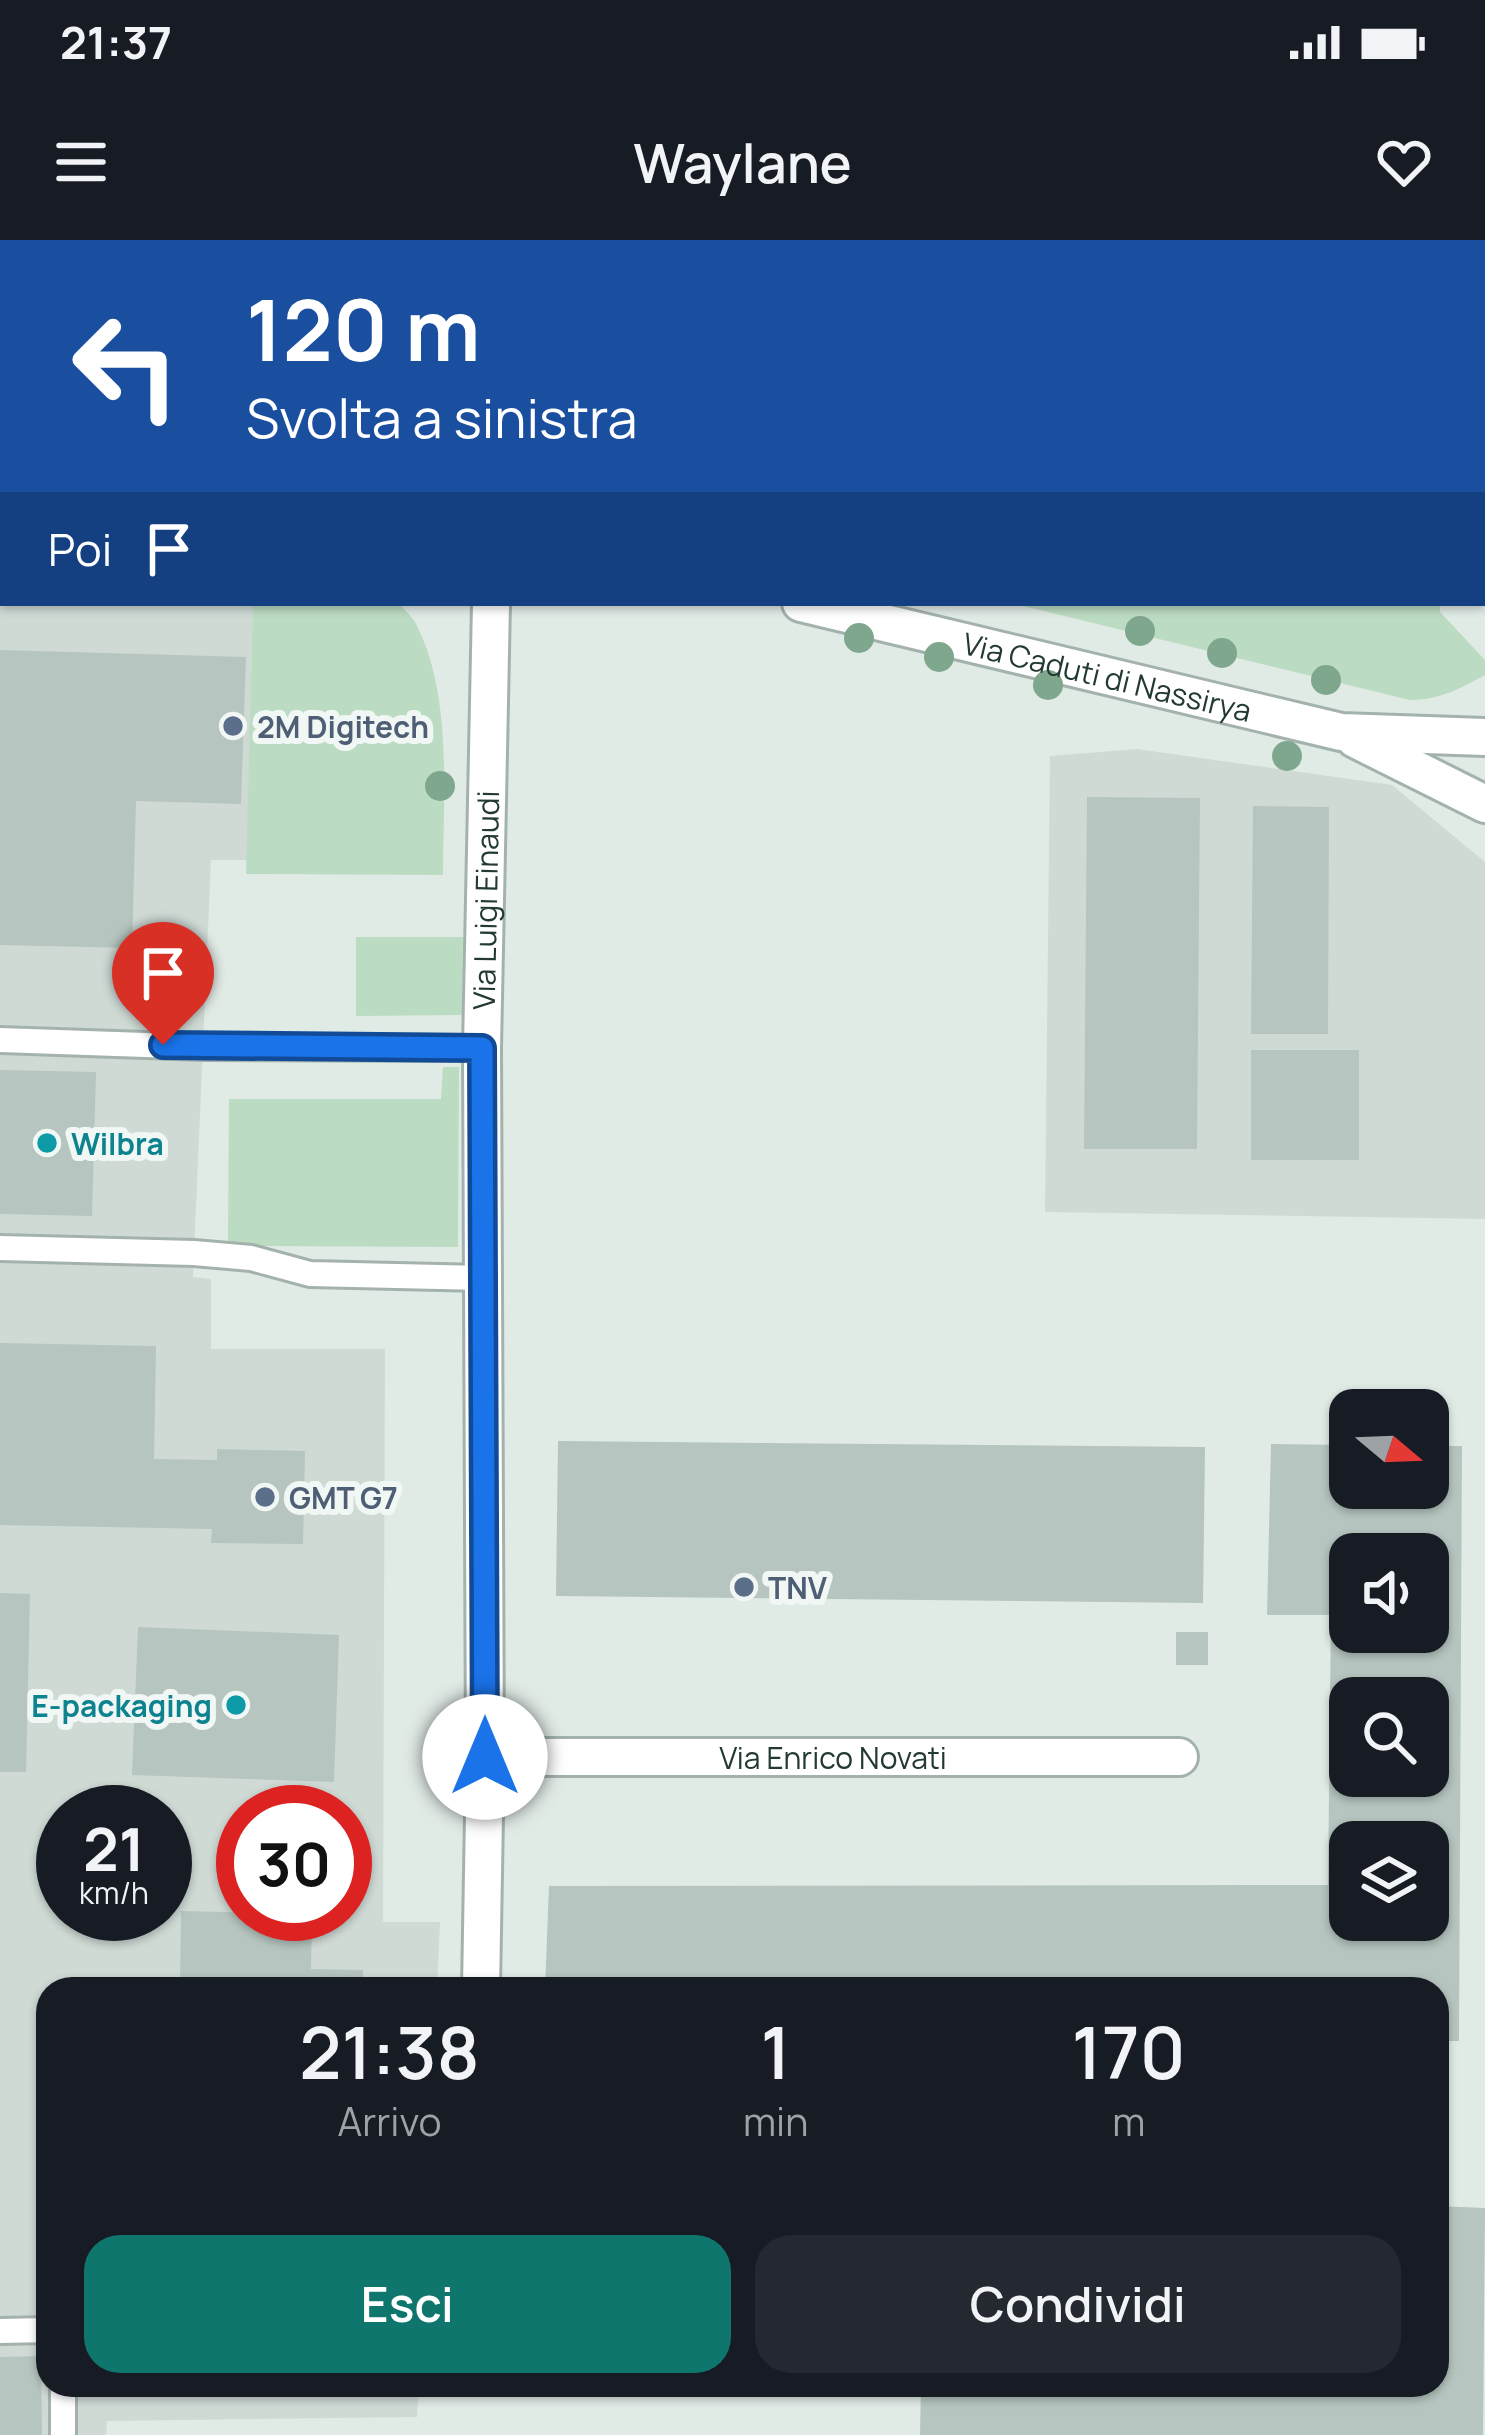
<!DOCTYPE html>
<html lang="it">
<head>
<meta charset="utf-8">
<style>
	:root { --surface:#171b24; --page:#242831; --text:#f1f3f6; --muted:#9ea1a6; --accent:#0f766e }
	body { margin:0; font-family:Manrope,sans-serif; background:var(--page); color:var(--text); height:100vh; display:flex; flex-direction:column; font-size:45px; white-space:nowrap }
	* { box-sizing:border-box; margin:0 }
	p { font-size:39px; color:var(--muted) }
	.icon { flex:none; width:66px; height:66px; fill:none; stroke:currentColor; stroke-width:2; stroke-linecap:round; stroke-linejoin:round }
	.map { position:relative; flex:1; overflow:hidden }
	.drawer { position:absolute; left:36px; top:1737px; width:1413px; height:420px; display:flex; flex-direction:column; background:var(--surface); border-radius:36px; box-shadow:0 3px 9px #0004 }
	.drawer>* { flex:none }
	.hud { position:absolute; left:0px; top:0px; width:1485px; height:366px; box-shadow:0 3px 9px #0004; background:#1a4fa0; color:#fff; overflow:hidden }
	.needle { width:78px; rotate:109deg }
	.tools { position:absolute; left:1329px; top:1149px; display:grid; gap:24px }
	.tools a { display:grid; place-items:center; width:120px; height:120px; border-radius:24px; background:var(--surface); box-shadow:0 3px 9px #0004; font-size:60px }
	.speed { position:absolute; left:36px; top:1545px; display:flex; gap:24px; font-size:60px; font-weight:700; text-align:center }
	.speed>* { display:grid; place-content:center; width:156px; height:156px; border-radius:50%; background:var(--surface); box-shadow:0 3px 9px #0004; line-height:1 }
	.speed small { font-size:30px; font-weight:400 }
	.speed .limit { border:18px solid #d22; background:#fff; color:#111 }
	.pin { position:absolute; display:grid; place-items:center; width:102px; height:102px; color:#fff; margin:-123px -51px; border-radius:50% 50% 50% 0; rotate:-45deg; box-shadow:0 0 12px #0007 }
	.pin .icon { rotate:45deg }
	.me { position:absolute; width:132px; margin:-66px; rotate:0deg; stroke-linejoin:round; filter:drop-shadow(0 0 9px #0008) }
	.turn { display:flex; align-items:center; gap:42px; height:252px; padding:0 48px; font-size:54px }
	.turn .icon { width:156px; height:156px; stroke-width:2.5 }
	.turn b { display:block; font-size:84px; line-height:102px }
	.then { display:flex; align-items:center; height:114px; padding:0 48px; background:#0003; gap:24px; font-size:45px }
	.eta { display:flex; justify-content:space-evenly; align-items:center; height:204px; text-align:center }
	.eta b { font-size:72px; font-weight:600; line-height:84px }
	.primary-button { display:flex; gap:24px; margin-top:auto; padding:24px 48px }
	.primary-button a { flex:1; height:138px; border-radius:36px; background:var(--accent); color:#fff; font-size:48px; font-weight:600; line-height:138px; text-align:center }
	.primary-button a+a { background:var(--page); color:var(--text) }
	.status { display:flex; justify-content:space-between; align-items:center; height:84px; padding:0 60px; background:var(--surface); direction:ltr }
	.status svg { height:33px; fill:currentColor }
	header { display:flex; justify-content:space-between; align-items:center; height:156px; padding:0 48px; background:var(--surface); font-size:54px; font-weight:600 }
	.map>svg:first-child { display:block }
</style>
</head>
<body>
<div class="status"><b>21:37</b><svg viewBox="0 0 49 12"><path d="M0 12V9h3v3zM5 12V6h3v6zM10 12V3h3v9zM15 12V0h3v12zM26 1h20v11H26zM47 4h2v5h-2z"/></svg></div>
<header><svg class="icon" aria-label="menu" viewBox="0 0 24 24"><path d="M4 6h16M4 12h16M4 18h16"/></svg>Waylane<svg class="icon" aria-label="heart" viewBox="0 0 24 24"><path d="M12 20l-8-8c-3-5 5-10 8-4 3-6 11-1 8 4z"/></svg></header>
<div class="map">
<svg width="1485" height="2195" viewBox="0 0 1485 2195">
	<rect width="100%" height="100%" fill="#e1ebe6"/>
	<path fill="#cfdad5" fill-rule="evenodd" d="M0,258H3V363H253L247,620H211L193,1037L211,1039V1109H385L383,1682H440L437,1749H48V2145H419L417,2177L107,2181L106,2195H0ZM63,1572H165V1674H63ZM243,1572H345V1674H243Z
		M1137,509L1392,545L1485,622V979L1045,972L1050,516Z"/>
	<path fill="#bbdbc2" d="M0,0H1447V3H3V160L0,159Z
		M253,363H398C404,369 412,376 416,384C453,455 443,557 443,635L246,634Z
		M1011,363H1440V372L1485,420V435C1460,449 1439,460 1410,460Z
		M356,697H463L462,775L356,776Z
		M443,827H459L458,1007L228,1006L229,859H441Z"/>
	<path fill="#b6c5bf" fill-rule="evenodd" d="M0,410L246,417L241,564L136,561L132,708L0,705Z
		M1087,557L1200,558L1197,909H1084Z
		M1253,566L1329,567L1328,794H1251Z
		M1251,810H1359V920H1251Z
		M0,830L96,832L92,976L0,974Z
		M0,1103L156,1106L154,1219L217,1220V1209L305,1211L303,1304L211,1303L212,1289L0,1285Z
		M558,1201L1205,1207L1203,1363L556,1356Z
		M1271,1204L1350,1205V1248H1428V1206H1462L1459,1801H1437V1749H545L549,1646L1328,1645L1331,1375H1267ZM1350,1314H1428V1392H1350ZM1350,1458H1428V1536H1350ZM1350,1602H1428V1680H1350Z
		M0,1353L30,1354L26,1532H0Z
		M138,1387L339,1395L334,1542L132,1535Z
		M1176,1392H1208V1425H1176Z
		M181,1671L312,1674L311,1729L363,1730V1749H180Z
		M1437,1966L1485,1968L1483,2195H920L921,2145H1437Z
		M41,2116L42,2195H0V2117Z
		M185,2145H368V2152L185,2149Z"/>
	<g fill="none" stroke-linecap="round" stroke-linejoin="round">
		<defs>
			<path id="service" d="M0,800L203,807L482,808
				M0,1008L194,1013L251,1018L310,1034L483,1038
				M0,2091L48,2090
				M63,2145V2195"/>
			<g id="minor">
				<path d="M0,204H3"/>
				<path id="s1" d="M801,363L1341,492L1485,497"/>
				<path d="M1355,499L1485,564"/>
				<path id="s2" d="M485,1517H1179"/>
				<path id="s3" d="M481,1749L485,1517L482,808L491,363"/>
			</g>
		</defs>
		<use href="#service" stroke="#a4b2ad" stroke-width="30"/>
		<use href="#minor" stroke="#a4b2ad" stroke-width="42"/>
		<path stroke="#83ac9e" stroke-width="8" stroke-dasharray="6 9" stroke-linecap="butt" d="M1406,3L1407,0
			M0,71H3"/>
		<use href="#service" stroke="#fff" stroke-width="24"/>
		<use href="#minor" stroke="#fff" stroke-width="36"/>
	</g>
	<g fill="#7fa78d">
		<circle cx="1140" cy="391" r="15"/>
		<circle cx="859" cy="398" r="15"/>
		<circle cx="1222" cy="413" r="15"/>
		<circle cx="939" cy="417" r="15"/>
		<circle cx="1326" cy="440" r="15"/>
		<circle cx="1048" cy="445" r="15"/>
		<circle cx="1287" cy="516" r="15"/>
		<circle cx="440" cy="546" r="15"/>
	</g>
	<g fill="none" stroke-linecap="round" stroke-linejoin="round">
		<defs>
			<path id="route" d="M163,805L482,808L485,1517"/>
		</defs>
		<use href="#route" stroke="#114b97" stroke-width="30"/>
		<use href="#route" stroke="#1a73e8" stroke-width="21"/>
	</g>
	<g fill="#5c6f8a" stroke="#f1f7f4" stroke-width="4.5">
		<circle cx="233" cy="486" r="12"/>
		<circle cx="265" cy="1257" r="12"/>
		<circle cx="744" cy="1347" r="12"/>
	</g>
	<g fill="#0f9aa8" stroke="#f1f7f4" stroke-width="4.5">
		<circle cx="47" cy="903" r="12"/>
		<circle cx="236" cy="1465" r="12"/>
	</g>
	<g text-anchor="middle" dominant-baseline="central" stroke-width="12" stroke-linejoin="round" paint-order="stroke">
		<g font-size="30" fill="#223a33" stroke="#f1f7f4">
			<text stroke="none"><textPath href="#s1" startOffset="315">Via Caduti di Nassirya</textPath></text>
			<text stroke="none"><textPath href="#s3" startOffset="1089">Via Luigi Einaudi</textPath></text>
			<text stroke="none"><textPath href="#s2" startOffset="348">Via Enrico Novati</textPath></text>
		</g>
		<g font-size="30" font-weight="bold" fill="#4e5e75" stroke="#f1f7f4" text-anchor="start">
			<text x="257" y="486">2M Digitech</text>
			<text x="289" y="1257">GMT G7</text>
			<text x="768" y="1347">TNV</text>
		</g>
		<g font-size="30" font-weight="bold" fill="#0d838f" stroke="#f1f7f4" text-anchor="start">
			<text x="71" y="903">Wilbra</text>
			<text x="212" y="1465" text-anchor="end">E-packaging</text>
		</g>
	</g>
</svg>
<div class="tools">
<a><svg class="needle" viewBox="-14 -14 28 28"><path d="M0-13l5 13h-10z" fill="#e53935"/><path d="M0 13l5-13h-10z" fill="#9ea1a6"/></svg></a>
<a><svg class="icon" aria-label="sound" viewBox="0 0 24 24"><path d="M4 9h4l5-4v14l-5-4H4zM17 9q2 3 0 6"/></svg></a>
<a><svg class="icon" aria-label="search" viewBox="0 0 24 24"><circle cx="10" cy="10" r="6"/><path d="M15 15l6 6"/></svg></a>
<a><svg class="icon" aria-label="layers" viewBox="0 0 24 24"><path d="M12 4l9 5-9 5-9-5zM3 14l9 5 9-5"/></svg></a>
</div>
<div class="speed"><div>21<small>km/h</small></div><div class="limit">30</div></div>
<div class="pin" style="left:163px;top:805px;background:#d93025"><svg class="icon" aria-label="arrive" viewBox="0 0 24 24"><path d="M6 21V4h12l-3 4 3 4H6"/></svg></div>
<svg class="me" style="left:485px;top:1517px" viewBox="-20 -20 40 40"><circle r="19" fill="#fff"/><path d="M0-13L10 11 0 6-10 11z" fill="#1a73e8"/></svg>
<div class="hud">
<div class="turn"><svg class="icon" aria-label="left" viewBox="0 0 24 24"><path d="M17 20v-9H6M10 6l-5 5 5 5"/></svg><div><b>120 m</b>Svolta a sinistra</div></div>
<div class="then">Poi<svg class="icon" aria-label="arrive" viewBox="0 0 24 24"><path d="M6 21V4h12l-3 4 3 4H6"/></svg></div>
</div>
<section class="drawer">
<div class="eta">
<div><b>21:38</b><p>Arrivo</p></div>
<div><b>1</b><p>min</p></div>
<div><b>170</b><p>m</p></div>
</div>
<div class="primary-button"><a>Esci</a><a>Condividi</a></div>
</section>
</div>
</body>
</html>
